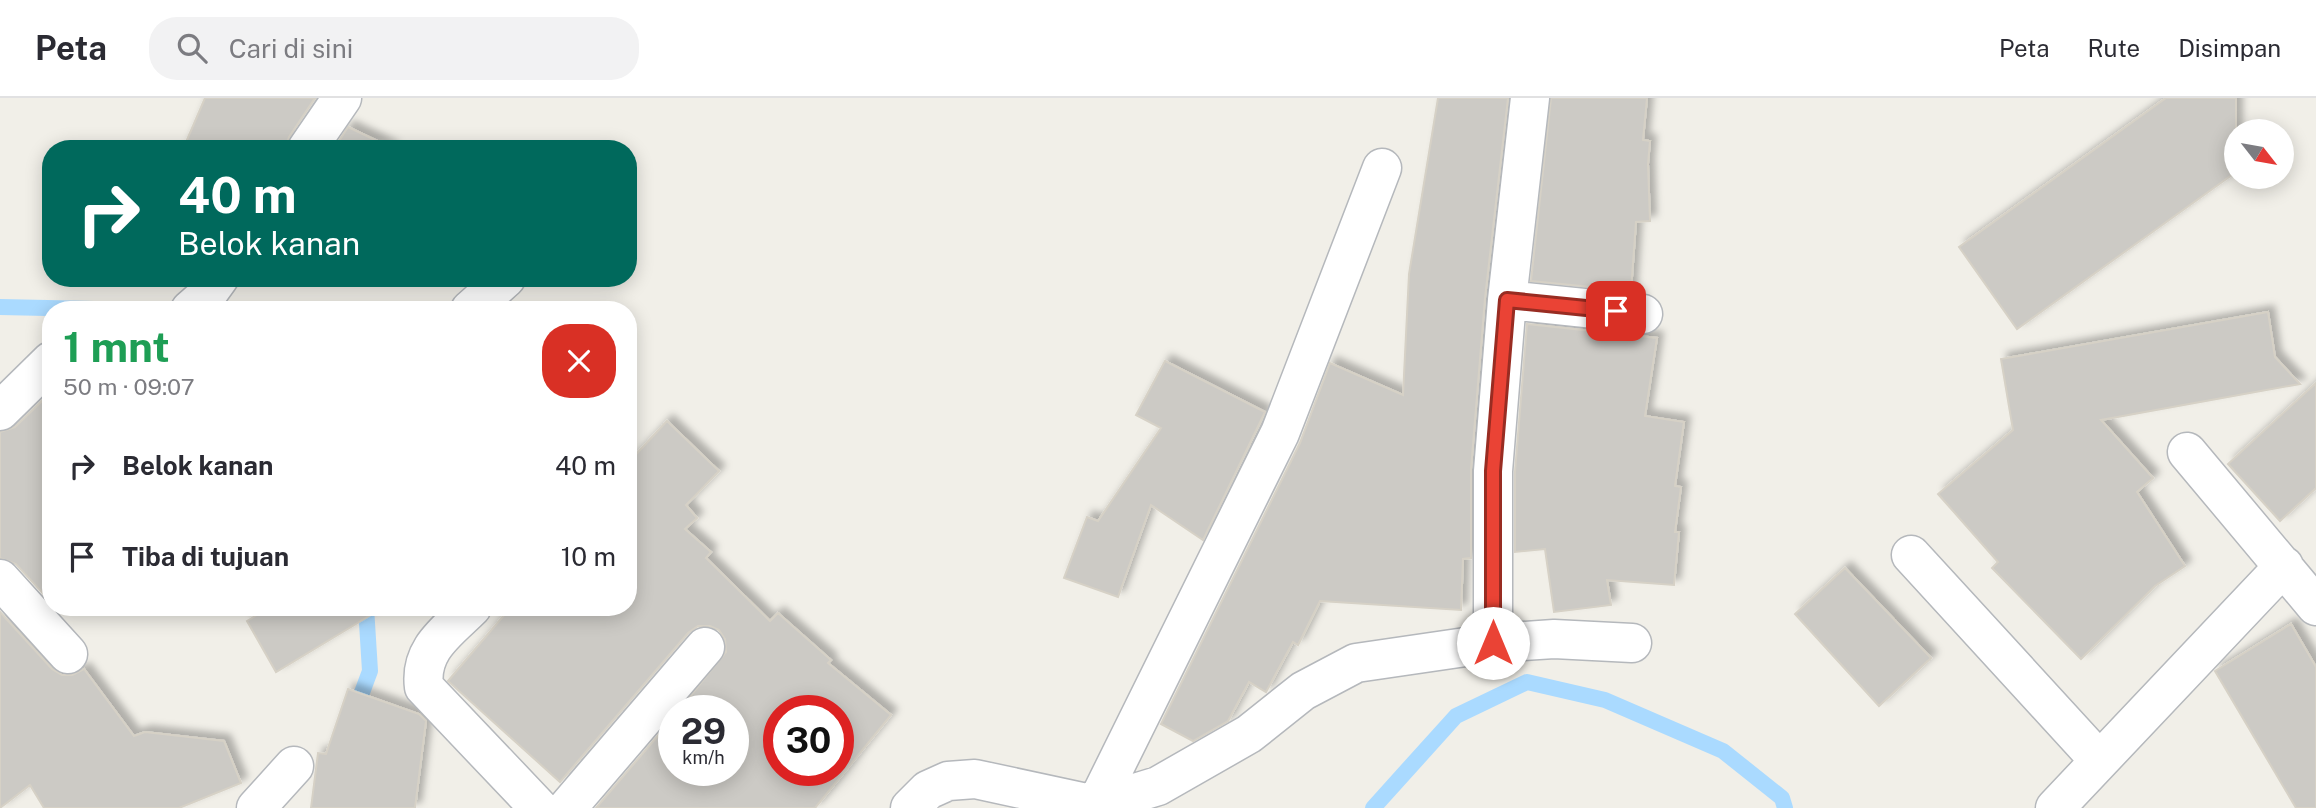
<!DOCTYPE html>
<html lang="id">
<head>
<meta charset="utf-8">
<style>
	:root { --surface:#fff; --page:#f2f2f3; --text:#2b2b33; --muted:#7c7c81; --line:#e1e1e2 }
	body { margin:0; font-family:"Public Sans",sans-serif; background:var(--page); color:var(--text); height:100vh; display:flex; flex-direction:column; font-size:26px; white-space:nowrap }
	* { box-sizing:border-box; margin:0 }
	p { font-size:23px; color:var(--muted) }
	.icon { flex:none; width:38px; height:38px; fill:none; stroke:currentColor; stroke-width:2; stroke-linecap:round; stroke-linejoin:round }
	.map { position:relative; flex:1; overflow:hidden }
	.side { position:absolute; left:42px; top:203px; width:595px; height:315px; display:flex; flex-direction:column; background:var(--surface); border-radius:28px; box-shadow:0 4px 18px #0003 }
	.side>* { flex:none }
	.hud { position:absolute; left:42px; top:42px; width:595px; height:147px; border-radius:28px; box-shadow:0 4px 18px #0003; background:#00695c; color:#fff; overflow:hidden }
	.needle { width:46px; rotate:121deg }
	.fabs { position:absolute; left:2224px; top:21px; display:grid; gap:14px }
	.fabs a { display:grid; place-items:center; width:70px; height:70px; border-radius:50%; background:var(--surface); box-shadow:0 4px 18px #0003; font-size:35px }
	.speed { position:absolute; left:658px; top:597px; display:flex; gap:14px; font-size:35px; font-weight:700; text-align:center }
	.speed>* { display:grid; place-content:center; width:91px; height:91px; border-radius:50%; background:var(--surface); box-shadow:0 4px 18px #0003; line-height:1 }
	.speed small { font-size:18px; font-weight:400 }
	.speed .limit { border:10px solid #d22; background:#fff; color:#111 }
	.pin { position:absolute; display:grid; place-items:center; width:60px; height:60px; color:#fff; margin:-30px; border-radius:14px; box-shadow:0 4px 10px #0006 }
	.me { position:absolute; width:77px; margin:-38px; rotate:0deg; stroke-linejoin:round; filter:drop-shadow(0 0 5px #0008) }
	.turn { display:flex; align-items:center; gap:24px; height:147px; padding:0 21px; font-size:32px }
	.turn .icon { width:91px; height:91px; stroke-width:2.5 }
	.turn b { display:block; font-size:49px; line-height:60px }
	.round { display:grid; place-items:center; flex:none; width:74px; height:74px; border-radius:28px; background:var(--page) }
	.overview { display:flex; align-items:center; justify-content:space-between; height:119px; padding:0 21px }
	h1 { font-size:42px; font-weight:700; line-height:52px; color:#1e9e55 }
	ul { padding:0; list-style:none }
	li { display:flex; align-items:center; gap:21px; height:91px; padding:0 21px }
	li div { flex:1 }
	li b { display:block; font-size:26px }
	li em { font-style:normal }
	header { display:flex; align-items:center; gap:42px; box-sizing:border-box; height:98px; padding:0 35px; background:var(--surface); border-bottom:2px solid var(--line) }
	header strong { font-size:33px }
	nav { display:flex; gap:38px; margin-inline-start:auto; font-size:24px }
	.search { width:490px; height:63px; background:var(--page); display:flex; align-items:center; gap:18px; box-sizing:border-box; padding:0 24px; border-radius:28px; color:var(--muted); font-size:26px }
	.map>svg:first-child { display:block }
</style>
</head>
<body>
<header>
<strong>Peta</strong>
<div class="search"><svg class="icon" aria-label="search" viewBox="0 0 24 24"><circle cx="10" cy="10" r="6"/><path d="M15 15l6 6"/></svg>Cari di sini</div>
<nav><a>Peta</a><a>Rute</a><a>Disimpan</a></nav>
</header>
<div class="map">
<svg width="2316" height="710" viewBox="0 0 2316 710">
	<defs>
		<filter id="shadow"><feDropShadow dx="6" dy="-6" stdDeviation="3.5" flood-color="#0004"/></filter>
	</defs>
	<rect width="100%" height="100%" fill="#f1efe8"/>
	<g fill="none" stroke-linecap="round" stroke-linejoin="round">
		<path stroke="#aadaff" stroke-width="16" d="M0,209L141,212
			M354,616L370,573L366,509
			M1373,710L1456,618L1527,584L1605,602L1723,653L1782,700L1785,710"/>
	</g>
	<path fill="#cccac5" stroke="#d6d1c6" stroke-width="2" fill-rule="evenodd" filter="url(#shadow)" d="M205,0H315L289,39L285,51H183Z
		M1438,0H1508L1485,200L1471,371V460L1463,461L1461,512L1320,503L1298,547L1293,544L1266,594L1249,584L1228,623L1193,643L1161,626L1300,345L1330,265L1403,297L1409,176Z
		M1551,0H1647L1643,42L1650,43L1648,66L1650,123L1636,124L1631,193L1531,183Z
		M2166,0H2236V74L2017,231L1959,149Z
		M348,29L394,51H334Z
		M2268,214L2275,259L2300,286L2101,322L2153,380L2137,394L2185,468L2155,488L2081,561L1992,470L1998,464L1938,396L2013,332L2001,261Z
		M1527,226L1657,240L1645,318L1684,324L1675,388L1681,389L1675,434H1679L1674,487L1607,482L1611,507L1554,514L1545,451L1515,454V374Z
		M1165,263L1265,314L1203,442L1151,407L1118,499L1064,480L1087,419L1098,423L1161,330L1136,317Z
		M2316,285V390L2280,423L2228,366Z
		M44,301L51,304V504L16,466L0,460V334L15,329Z
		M667,323L719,373L686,407L697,420L685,431L711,454L706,460L770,523L778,515L831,562L828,565L891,617L815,710H596L674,619V672H733V612H679L726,554L725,541L719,532L710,528H698L688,535L560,684L448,583L511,509H628V365ZM779,612H838V672H779Z
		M1845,470L1931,560L1879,608L1795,516Z
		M270,509H384L276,574L247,523Z
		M0,514L52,571L62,577H72L84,571L134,638L145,634L224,643L241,685L179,710H44L30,687L0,710Z
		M2291,526L2316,569V710H2296L2215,573Z
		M348,591L419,616L426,623L415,710H311L318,655L326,656Z"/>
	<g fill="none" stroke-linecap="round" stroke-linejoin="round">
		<defs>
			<path id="minor" d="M307,51L342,0
				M1507,202L1643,216
				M190,212L206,198L219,180
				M470,212L506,180
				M0,313L51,263
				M2187,354L2316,508
				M1911,457L2098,661
				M0,481L68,556
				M472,509C448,533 419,551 424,589L539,710
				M1493,545V373L1507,202L1530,0
				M1096,707L1280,335L1382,70
				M256,710L294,668
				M567,710L705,549
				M910,710L928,692L948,683L975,681L1096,707L1158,688L1249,636L1303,593L1356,565L1493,545L1554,541L1632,545
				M2055,710L2284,468"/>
		</defs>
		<use href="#minor" stroke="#b5b8bc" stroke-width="41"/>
		<use href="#minor" stroke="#fff" stroke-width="38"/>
	</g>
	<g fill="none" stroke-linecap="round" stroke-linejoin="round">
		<defs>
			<path id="route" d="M1493,545V373L1507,202L1616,213"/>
		</defs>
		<use href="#route" stroke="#982c22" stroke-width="18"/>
		<use href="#route" stroke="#ea4335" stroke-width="12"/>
	</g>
</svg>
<div class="fabs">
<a><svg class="needle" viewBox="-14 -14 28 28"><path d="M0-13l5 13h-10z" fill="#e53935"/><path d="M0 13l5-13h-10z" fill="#7c7c81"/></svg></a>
</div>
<div class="speed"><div>29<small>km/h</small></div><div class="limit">30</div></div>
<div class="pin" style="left:1616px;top:213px;background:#d93025"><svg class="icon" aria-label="arrive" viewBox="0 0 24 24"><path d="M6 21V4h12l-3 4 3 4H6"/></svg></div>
<svg class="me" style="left:1493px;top:545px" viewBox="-20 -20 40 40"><circle r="19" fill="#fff"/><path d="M0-13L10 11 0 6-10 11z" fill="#ea4335"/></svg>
<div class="hud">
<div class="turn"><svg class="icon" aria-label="right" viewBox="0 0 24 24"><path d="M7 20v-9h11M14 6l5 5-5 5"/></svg><div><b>40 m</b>Belok kanan</div></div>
</div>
<section class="side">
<div class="overview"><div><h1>1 mnt</h1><p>50 m · 09:07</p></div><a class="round" style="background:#d93025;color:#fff"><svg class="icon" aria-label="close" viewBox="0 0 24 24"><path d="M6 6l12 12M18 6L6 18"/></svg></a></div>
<ul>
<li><svg class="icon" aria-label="right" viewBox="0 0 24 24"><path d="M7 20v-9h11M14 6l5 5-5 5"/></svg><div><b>Belok kanan</b></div><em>40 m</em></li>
<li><svg class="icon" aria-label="arrive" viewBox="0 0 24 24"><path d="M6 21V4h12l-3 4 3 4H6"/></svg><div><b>Tiba di tujuan</b></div><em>10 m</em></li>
</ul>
</section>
</div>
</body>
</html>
